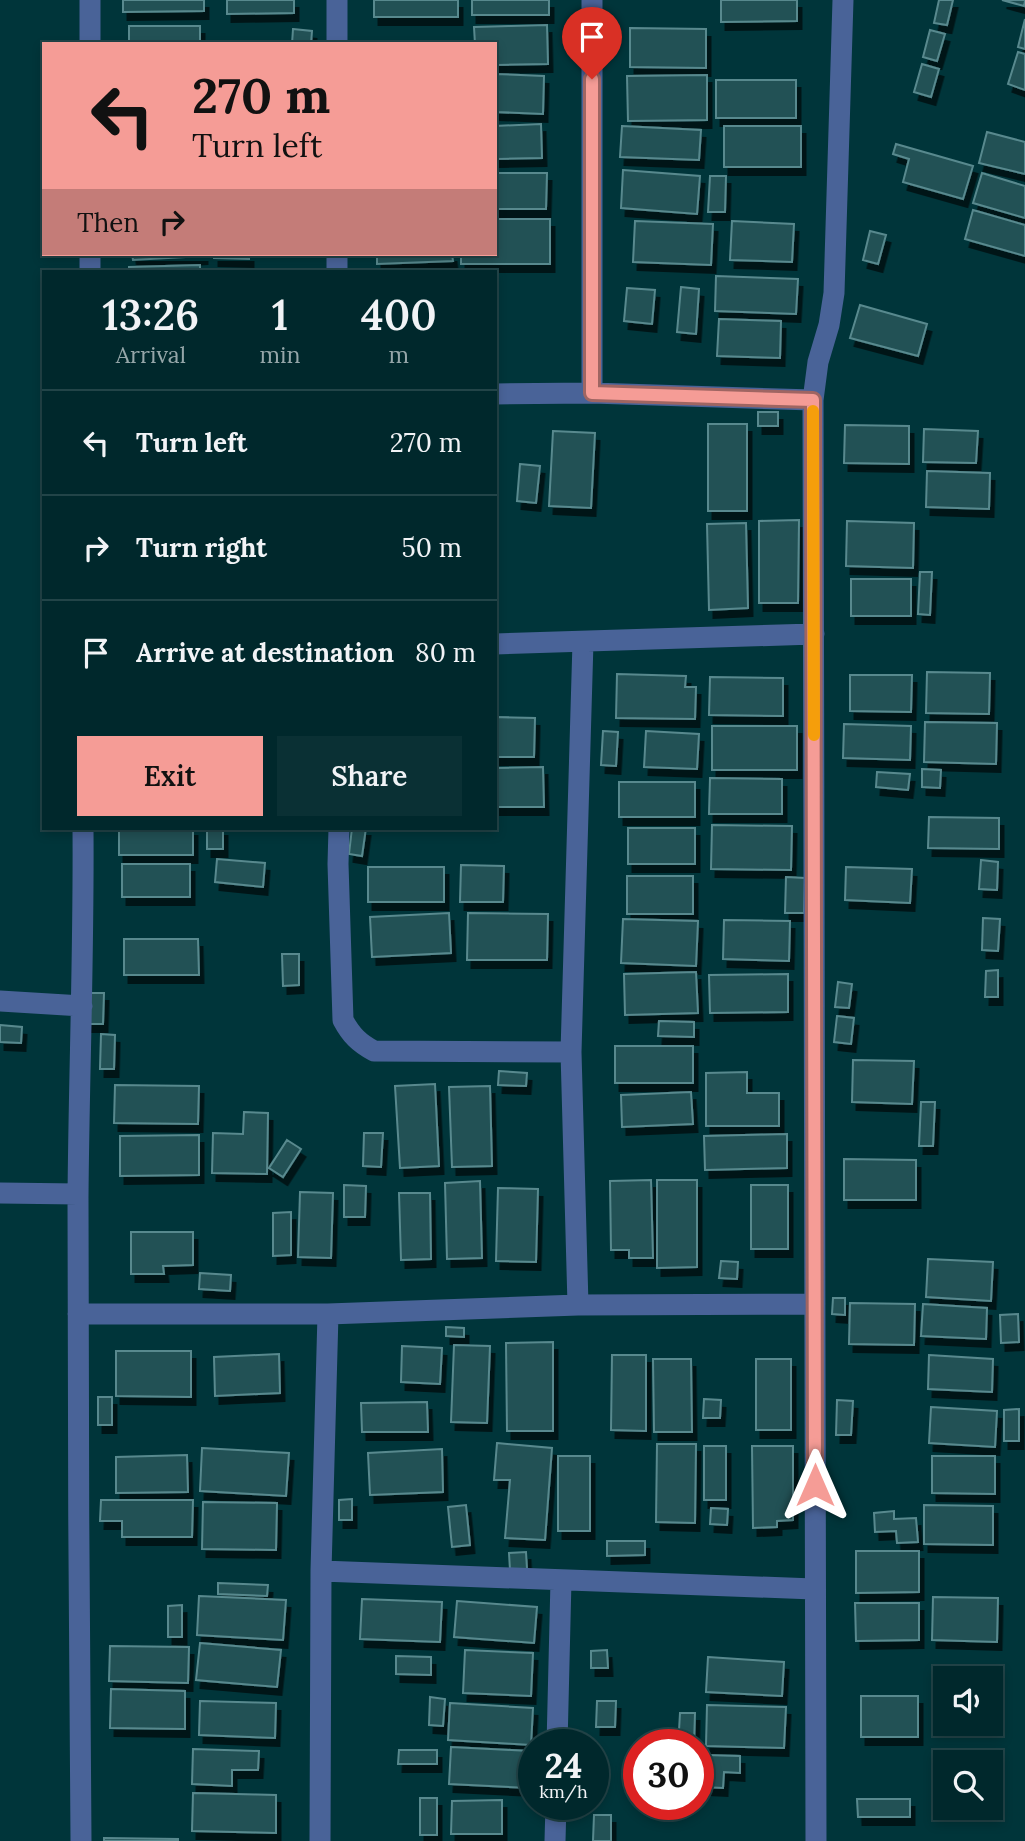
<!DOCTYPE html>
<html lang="en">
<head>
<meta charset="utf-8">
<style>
	:root { --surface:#00282c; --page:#0a3034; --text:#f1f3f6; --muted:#95a6a9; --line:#224448; --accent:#f59c96 }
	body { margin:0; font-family:Lora,serif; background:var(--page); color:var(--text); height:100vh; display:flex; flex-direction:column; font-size:26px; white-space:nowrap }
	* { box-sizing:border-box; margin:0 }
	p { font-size:23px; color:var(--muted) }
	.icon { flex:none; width:38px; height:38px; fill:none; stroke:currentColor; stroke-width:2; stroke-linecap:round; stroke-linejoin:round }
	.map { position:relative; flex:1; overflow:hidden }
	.sheet { position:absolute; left:42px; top:270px; width:455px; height:560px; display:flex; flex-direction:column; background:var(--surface); border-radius:0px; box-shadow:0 4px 10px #0003,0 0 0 2px var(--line) }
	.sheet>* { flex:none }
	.top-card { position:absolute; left:42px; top:42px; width:455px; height:214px; border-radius:0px; box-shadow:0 4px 10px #0003,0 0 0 2px var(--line); background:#f59c96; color:#111; overflow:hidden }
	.buttons { position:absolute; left:933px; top:1666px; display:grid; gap:14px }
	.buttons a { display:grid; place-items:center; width:70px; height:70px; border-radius:0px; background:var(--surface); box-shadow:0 4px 10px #0003,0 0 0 2px var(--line); font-size:35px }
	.speed { position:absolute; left:518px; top:1729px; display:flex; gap:14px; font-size:35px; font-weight:700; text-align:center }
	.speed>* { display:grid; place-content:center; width:91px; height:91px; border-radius:50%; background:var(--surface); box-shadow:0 4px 10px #0003,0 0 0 2px var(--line); line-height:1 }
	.speed small { font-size:18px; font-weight:400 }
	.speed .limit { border:10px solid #d22; background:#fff; color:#111 }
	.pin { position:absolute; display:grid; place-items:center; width:60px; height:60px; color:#fff; margin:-72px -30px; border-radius:50% 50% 50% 0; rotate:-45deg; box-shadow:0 0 7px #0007 }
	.pin .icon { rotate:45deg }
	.me { position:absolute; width:77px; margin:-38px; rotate:0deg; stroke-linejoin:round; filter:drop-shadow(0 0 5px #0008) }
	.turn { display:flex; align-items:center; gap:24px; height:147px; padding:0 35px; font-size:32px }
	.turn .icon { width:91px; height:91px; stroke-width:2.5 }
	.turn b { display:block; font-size:49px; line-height:60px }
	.then { display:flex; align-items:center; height:66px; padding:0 35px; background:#0003; gap:14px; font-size:26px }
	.eta { display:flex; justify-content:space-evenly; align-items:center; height:119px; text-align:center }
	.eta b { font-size:42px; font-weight:600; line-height:49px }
	.button { display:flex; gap:14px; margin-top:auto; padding:14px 35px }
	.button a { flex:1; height:80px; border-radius:0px; background:var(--accent); color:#111; font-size:28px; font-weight:600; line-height:80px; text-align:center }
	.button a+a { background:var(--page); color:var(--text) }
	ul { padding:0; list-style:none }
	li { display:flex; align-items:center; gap:21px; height:105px; padding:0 35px; border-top:2px solid var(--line) }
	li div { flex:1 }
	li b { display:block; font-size:26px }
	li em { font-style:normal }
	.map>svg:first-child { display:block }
</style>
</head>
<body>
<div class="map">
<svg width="1025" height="1841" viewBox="0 0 1025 1841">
	<defs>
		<filter id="shadow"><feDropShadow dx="4.5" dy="8" stdDeviation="0" flood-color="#0009"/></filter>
	</defs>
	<rect width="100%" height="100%" fill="#00353a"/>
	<path fill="#215155" stroke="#59898e" stroke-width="2" filter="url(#shadow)" d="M123,0H204V11L123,12Z
		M227,0H294V13L227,14Z
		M374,0H458V17H374Z
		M472,0H549V15H472Z
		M721,0H797V21L721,22Z
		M939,0H953L947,25L934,23Z
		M1002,0H1025V1L1024,6Z
		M1025,19V49L1018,47Z
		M547,25L548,64L495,65V44H475L474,27Z
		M129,26H200V44H129Z
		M630,28L706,29V68L630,67Z
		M293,29L312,31L311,44H292Z
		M930,30L945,34L937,61L923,57Z
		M1018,52L1025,54V90L1008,84Z
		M922,64L939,69L931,97L914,92Z
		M495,74L544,76L543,114L495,112Z
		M707,75V120L628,121L627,76Z
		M716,80H796V118H716Z
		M541,124L542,158L495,159V126Z
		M622,126L701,130L699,160L620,157Z
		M724,126H801V167H724Z
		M987,132L1025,142V174L979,163Z
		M896,144L973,166L963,199L903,182L909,159L893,154Z
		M623,170L700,176L697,214L621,208Z
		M495,173H547L546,209H495Z
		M982,173L1025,186V218L973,203Z
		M710,176H726L725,212H708Z
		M973,210L1025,225V256L965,239Z
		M495,219H550V264H461V254H495Z
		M635,221L713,224L711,265L633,262Z
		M732,221L794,224L792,262L730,260Z
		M870,231L886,235L878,264L863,260Z
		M132,254H203V256L133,260Z
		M214,254H249V259L214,258Z
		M377,254H452L453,261L377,264Z
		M200,265V271H129V267Z
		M716,276L798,279L796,314L715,311Z
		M681,287L699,289L696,334L677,332Z
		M627,288L655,290L652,324L624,321Z
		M860,305L927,324L918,356L850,338Z
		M719,319L781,321L780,358L717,356Z
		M758,412H778V426H758Z
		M708,424H747V511H708Z
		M845,425L909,426V464L844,463Z
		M924,429L978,431L976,463L923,462Z
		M553,431L595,433L591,508L549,506Z
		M520,464L540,466L536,503L517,501Z
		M927,471L990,473L989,509L926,507Z
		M799,520L798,603H759V521Z
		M847,521L914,523L913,568L846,566Z
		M746,523L748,608L709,610L707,524Z
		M920,572H932L930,615L918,614Z
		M851,579H911V616H851Z
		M927,672L990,673L989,714L926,713Z
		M617,674L686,676L685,687H696L695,719L616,718Z
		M850,675H912L911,712L850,711Z
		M710,677L783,678V716L709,715Z
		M495,717L535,718L534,757H495Z
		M925,722L997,723L996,764L924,762Z
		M844,724L911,726L910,760L843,758Z
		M712,726H797V770H712Z
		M603,731L618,732L616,766L601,765Z
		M646,731L699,734L697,769L644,767Z
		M543,767L544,807H495V768Z
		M922,769L941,770L940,788L922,787Z
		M877,772L910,774L908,790L876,787Z
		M710,778L782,779V814H709Z
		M619,782H695V817H619Z
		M929,817L999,818V849L928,848Z
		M712,825L792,826L791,870L711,869Z
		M119,828H193V855H119Z
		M207,828H223V849H207Z
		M352,828H366L362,856L349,854Z
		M628,828H695V864H628Z
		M217,859L265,863L263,887L215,882Z
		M981,860L998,862L997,890L979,889Z
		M122,864H190V897H122Z
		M461,865L504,866L503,902H460Z
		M368,867H444V902H368Z
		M846,867L912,869L910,903L845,900Z
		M627,876H693V914H627Z
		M786,877L805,878L804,913H785Z
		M449,913L451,953L372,957L370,917Z
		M468,913L548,914L547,960H467Z
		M983,918L1000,919L998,951L982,950Z
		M623,919L698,921L696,966L621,963Z
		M724,920L790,921L789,961L723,959Z
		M124,939H198L199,975H124Z
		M282,954H299V985L283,986Z
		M998,970V997H985L986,971Z
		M696,972L698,1013L625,1015L624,974Z
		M788,974V1012L710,1013L709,975Z
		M838,982L852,984L849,1008L835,1007Z
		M89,993H104L103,1024H87Z
		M837,1016L854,1018L851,1044L834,1042Z
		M659,1021L694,1022V1037L658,1036Z
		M0,1025L22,1027L21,1043L0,1042Z
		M101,1034L115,1035L114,1069H100Z
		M615,1046H693V1083H615Z
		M853,1060L914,1061L912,1104L852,1102Z
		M499,1071L527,1073L526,1086L498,1085Z
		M747,1072V1093H779V1126H706V1073Z
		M435,1084L439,1166L400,1168L395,1086Z
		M115,1085L199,1086L198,1124L114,1123Z
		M490,1086L492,1166L452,1167L449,1087Z
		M691,1092L693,1124L622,1127L621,1095Z
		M921,1102H935L933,1146H919Z
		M244,1112L268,1113L267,1174L212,1173L213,1133L243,1134Z
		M364,1133H383L381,1167L363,1166Z
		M787,1134V1168L705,1170L704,1136Z
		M199,1135V1175L120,1176V1136Z
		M287,1140L301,1149L283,1177L269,1168Z
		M844,1159L916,1160V1200H844Z
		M651,1180L653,1258H629V1250H611L610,1181Z
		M657,1180H697V1267L657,1268Z
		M480,1181L482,1258L447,1259L445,1183Z
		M344,1185L366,1186L365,1217H344Z
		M751,1185H788V1249H751Z
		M498,1188L538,1189L536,1262L496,1261Z
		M300,1192L333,1193L331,1258L298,1257Z
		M399,1193H430L431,1259L401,1260Z
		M291,1212V1255L273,1256V1213Z
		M131,1232H193V1265L163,1266L164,1274H131Z
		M928,1259L993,1262L991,1301L926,1297Z
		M721,1261L738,1262L737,1279L719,1278Z
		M200,1273L231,1275L230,1291L199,1289Z
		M833,1298H845V1315L832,1314Z
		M850,1303L915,1304L914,1345L849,1344Z
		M923,1304L987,1308L986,1339L921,1336Z
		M1018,1314L1019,1342L1001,1343L1000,1315Z
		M446,1327L464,1328V1337L446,1336Z
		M553,1342V1431H507L506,1343Z
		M454,1345L490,1346L487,1423L451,1422Z
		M402,1346L442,1348L440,1384L401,1382Z
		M116,1351H191V1397L116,1396Z
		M279,1354L280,1393L215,1396L214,1357Z
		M612,1355H646V1431L611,1430Z
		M929,1355L993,1359L992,1392L928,1389Z
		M653,1359H691L692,1432H654Z
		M756,1359H791V1430H756Z
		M98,1397H112V1425H98Z
		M704,1399L721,1400L720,1418H703Z
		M837,1400L853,1401L851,1435H836Z
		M427,1402L428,1432H362L361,1403Z
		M931,1407L997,1411L995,1447L929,1443Z
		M1019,1409V1441H1004V1410Z
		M497,1443L552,1448L545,1540L505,1538L510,1480H494Z
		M657,1444H696L695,1523L656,1522Z
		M704,1446H726V1500H704Z
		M752,1446H793V1520L777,1521V1527L753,1528Z
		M202,1448L289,1453L286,1496L200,1491Z
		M442,1449L443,1492L370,1495L368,1453Z
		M187,1455L188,1492L116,1493V1457Z
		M558,1456H590V1531H558Z
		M932,1456H995V1494L932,1493Z
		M352,1499V1520H339V1500Z
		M101,1500H193L192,1537H122V1521H100Z
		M203,1502L277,1503L276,1550L202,1549Z
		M466,1505L470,1545L452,1547L448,1507Z
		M924,1505L993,1506V1545L924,1544Z
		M711,1508L728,1509L727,1525L710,1524Z
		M894,1511V1519L916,1518L918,1542L897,1543L896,1531L875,1532L874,1513Z
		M607,1541H645V1555L607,1556Z
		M856,1551H919V1592L856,1593Z
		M526,1552L527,1569L510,1570L509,1553Z
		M218,1583L268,1585L267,1596L218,1594Z
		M199,1596L286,1600L283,1640L197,1635Z
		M933,1597L998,1598L997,1642L932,1640Z
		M362,1599L442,1602L440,1642L360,1639Z
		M457,1601L537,1607L534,1643L454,1637Z
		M855,1603H919V1640L856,1641Z
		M182,1605V1637H168V1606Z
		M200,1643L281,1650L277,1687L196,1680Z
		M110,1646L189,1647L188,1683L109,1681Z
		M465,1650L533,1653L531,1696L463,1693Z
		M607,1650L608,1668H591V1651Z
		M396,1656L431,1657V1675L396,1674Z
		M708,1657L784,1662L782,1696L706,1692Z
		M111,1689L185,1691V1729L110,1728Z
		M861,1696H918V1737H861Z
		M430,1697L445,1699L443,1726L429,1725Z
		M200,1701L276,1703L275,1738L199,1735Z
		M597,1701H616L615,1727H596Z
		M934,1701H945V1717H934Z
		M450,1703L533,1708L531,1745L448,1740Z
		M707,1705L786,1707L784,1748L706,1746Z
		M680,1713H695L694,1745H670L671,1731H679Z
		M451,1747L530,1751L529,1788L449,1784Z
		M193,1749L259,1751L258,1770H232V1786L192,1784Z
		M399,1750H437V1764H398Z
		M997,1752L998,1784L990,1785V1762H945V1786H935L934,1754Z
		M705,1755L740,1756V1773L724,1772L723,1788L704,1787Z
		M193,1793L276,1795V1833L192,1831Z
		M420,1798H437V1835H420Z
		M857,1799H910V1817H858Z
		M502,1800V1834H451L452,1801Z
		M594,1815H611V1841H593Z
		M104,1838L178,1839V1841H104Z"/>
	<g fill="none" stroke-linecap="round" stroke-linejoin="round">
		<path stroke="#496398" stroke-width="21" d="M90,0V44
			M337,0V44
			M592,0V393
			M90,254V271
			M337,254V271
			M495,394L592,393L813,400
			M495,644L814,634
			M339,828L338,864L343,1020C351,1035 359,1043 374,1051L571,1052
			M0,1001L82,1006
			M0,1193L78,1194
			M578,1305L571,1052L583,642
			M78,1314H328L578,1305L815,1304
			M321,1571L814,1589
			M557,1745L561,1580
			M81,1841C80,1626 77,1412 78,1197C79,1074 84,951 83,828
			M320,1841L321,1571L328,1314
			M555,1841L556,1804
			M816,1841L813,400L818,362L829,325L834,293L843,0"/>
	</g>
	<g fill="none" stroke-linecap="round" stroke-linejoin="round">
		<defs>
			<path id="route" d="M592,79V393L813,400L815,1485"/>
		</defs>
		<use href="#route" stroke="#9f6562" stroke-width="18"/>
		<use href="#route" stroke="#f59c96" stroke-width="12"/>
		<path stroke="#f59e0b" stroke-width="12" d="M813,411L814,735"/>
	</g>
</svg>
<div class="buttons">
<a><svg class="icon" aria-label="sound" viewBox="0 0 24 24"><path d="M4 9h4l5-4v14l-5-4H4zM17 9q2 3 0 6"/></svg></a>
<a><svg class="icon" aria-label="search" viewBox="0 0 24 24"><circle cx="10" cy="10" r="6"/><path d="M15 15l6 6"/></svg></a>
</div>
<div class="speed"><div>24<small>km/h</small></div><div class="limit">30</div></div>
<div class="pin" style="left:592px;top:79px;background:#d93025"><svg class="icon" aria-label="arrive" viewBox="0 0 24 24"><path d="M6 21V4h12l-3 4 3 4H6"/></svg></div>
<svg class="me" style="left:815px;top:1485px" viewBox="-20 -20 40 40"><path d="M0-17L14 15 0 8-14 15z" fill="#f59c96" stroke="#fff" stroke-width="4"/></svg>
<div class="top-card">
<div class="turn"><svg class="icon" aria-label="left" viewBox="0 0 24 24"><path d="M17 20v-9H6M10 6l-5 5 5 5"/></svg><div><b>270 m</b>Turn left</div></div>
<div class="then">Then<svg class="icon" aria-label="right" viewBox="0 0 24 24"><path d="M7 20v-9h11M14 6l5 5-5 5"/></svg></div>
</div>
<section class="sheet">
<div class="eta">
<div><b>13:26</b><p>Arrival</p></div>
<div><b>1</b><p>min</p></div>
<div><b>400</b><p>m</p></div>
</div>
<ul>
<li><svg class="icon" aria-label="left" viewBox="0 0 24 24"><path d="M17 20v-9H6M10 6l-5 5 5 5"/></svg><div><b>Turn left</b></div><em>270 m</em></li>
<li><svg class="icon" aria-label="right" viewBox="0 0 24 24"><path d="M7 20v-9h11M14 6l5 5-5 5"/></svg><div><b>Turn right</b></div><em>50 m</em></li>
<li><svg class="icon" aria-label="arrive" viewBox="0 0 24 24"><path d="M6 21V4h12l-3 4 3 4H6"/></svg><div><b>Arrive at destination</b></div><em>80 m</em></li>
</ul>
<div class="button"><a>Exit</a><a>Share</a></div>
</section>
</div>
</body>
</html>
